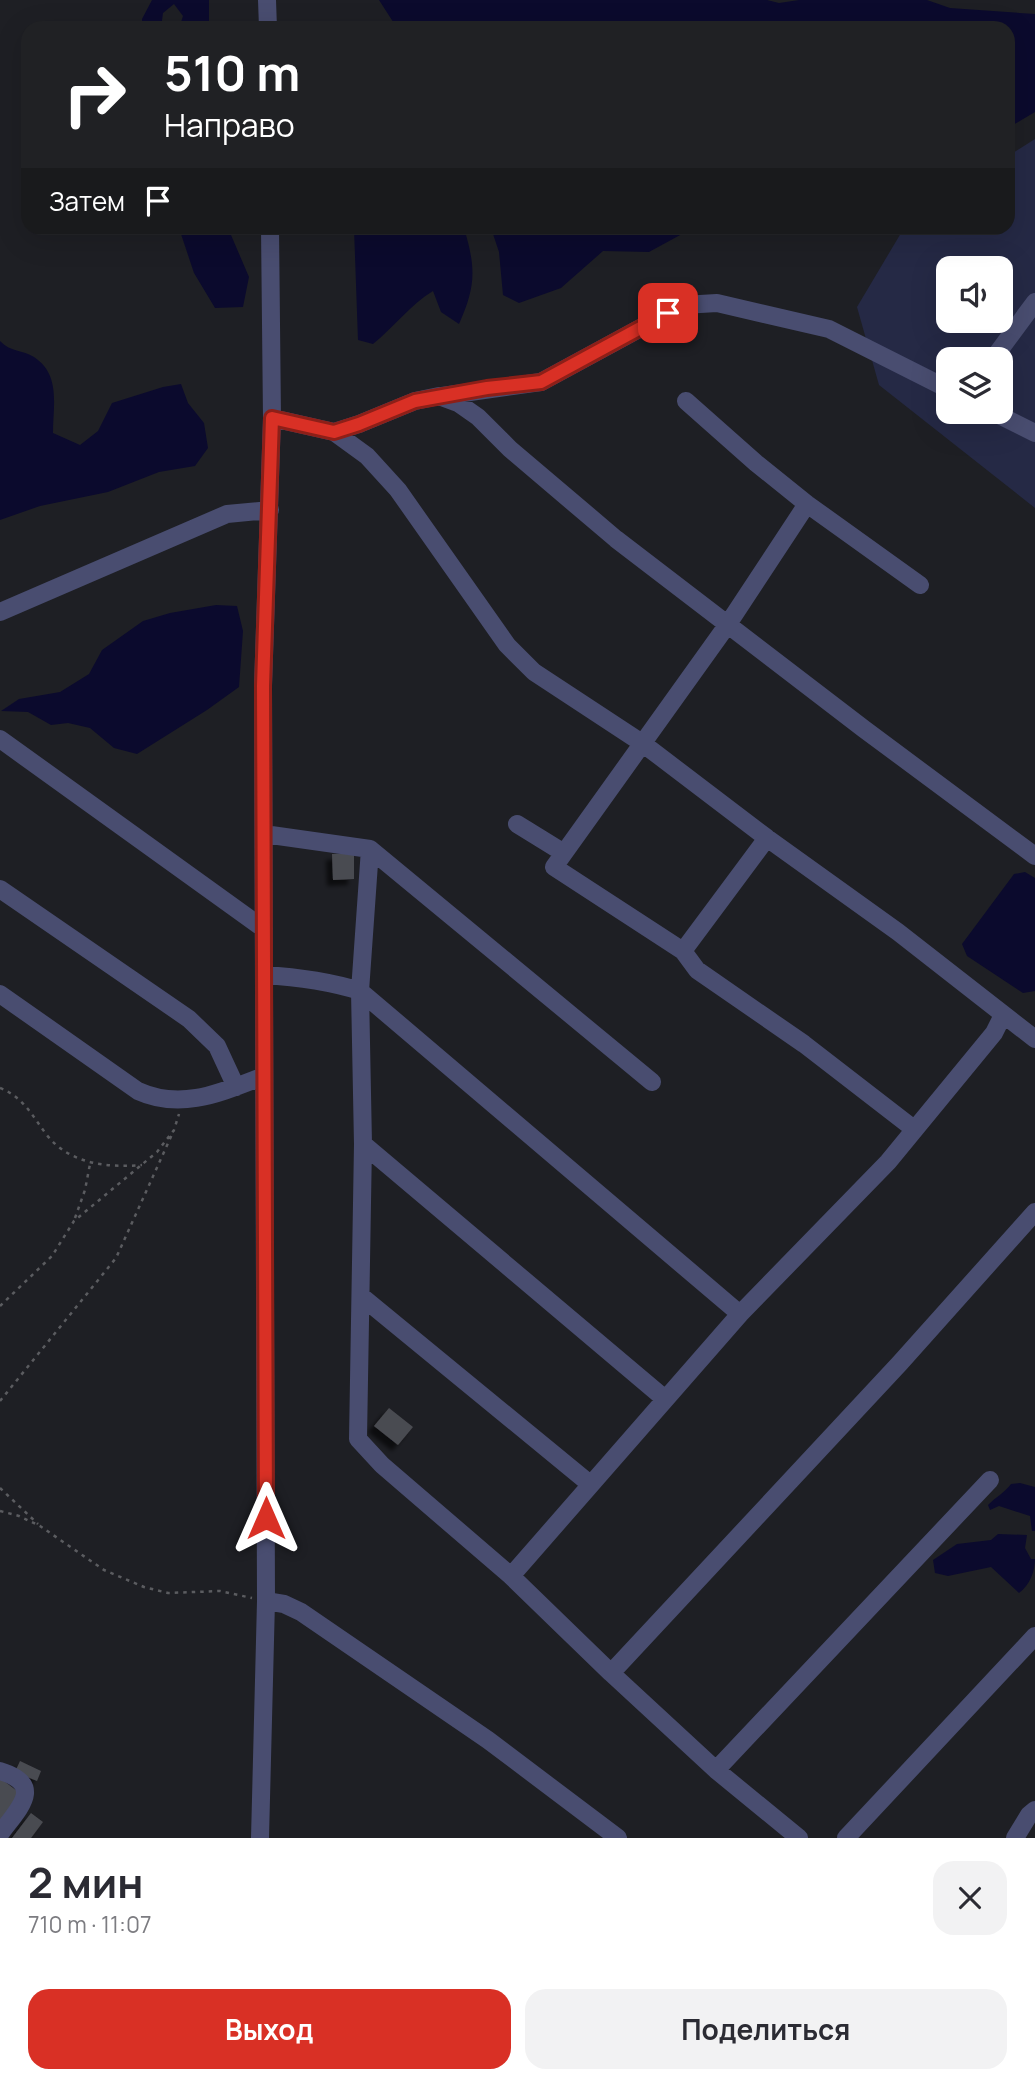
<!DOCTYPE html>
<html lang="ru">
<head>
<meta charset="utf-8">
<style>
	:root { --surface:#fff; --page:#f2f2f3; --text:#2b2b33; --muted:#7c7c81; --accent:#d93025 }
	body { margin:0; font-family:Manrope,sans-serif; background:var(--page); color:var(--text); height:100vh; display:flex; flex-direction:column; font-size:26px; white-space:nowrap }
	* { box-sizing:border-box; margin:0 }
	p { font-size:23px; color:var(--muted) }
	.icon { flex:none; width:38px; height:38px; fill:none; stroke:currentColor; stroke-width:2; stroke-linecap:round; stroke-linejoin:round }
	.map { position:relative; height:1838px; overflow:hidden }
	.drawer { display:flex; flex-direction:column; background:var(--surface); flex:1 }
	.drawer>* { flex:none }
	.top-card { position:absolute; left:21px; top:21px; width:994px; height:214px; border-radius:21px; box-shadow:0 7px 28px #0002; background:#202124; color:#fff; overflow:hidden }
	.controls { position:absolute; left:936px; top:256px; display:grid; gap:14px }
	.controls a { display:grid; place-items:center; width:77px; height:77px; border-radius:14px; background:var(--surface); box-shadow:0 7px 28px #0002; font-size:35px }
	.pin { position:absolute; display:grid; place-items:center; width:60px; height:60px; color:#fff; margin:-30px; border-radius:14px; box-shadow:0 4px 10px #0006 }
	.me { position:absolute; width:77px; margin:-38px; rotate:0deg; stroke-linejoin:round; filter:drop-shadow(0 0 5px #0008) }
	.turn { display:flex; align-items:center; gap:24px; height:147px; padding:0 28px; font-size:32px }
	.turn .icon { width:91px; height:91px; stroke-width:2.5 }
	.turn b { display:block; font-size:49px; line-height:60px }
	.then { display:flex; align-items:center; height:66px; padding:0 28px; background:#0003; gap:14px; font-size:26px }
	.round { display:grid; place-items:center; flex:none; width:74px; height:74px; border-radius:21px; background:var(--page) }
	.headline { display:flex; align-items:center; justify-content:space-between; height:119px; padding:0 28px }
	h1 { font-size:42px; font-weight:700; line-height:52px }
	.primary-button { display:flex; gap:14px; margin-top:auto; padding:14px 28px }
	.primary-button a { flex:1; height:80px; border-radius:21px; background:var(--accent); color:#fff; font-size:28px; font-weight:700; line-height:80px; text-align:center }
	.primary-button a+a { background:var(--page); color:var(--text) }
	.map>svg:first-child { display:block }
</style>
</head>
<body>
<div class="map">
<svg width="1035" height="1838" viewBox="0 0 1035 1838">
	<defs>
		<filter id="shadow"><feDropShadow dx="-6" dy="6" stdDeviation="2" flood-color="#0009"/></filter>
	</defs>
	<rect width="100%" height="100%" fill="#1e1f24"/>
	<path fill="#252945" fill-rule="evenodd" d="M1035,139V508L879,385L857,307L904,228H1008V156ZM948,268H1001V320H948ZM948,359H1001V411H948Z"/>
	<path fill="#0b0a2d" d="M152,0H209V28H179L183,16L174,4L163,13L161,28H142V19Z
		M379,0H767L779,3L799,0H927L950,8L1035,14V112L1008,128V28H397Z
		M179,228H228L249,277L243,307L215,308L194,273Z
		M354,228H464C476,268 476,286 459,324L441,312L433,291C410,305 394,327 373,344L358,340Z
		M491,228H693L649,252L603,251L561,288L519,303L503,295L499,252Z
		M0,341C10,352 23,350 34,357C61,375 53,405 53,433L80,445L98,431L112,403L163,387L181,384L188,403L204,423L208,448L195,466L159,472L108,492L40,506L0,520Z
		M216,605L237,606L243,631L239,687L207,710L137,754L114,748L90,728L68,723L51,725L28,712L1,711L19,699L60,692L89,674L102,650L143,621L170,613Z
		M1025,872L1035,878V991L1023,993L967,956L962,944L1014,874Z
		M1020,1483L1035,1487V1531H1032L1030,1516L999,1506L990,1510L988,1505C996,1497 1004,1493 1011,1484Z
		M998,1534L1027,1535L1025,1548L1031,1559H1035C1035,1571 1030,1585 1019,1593L991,1567L948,1576L935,1573L933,1560L957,1544L991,1540Z"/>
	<path fill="#4a4b51" filter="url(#shadow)" d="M354,853V879L333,880L332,854Z
		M389,1408L413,1427L398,1445L374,1426Z
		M20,1761L41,1771L37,1781L15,1772Z
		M0,1778L21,1794L0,1821Z
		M31,1813L43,1822L31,1838H12Z"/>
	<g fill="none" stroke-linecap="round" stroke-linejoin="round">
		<path stroke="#5b5c60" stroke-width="2.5" stroke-dasharray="3.5 5" stroke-linecap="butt" d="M0,1088C23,1097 32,1115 46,1134C69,1164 107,1168 142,1165
			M75,1218L85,1190L90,1164
			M0,1306L52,1256L74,1221L157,1152L174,1130L179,1114
			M0,1401L116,1258L174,1130
			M0,1488L38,1524
			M0,1511L19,1516L40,1526L104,1570L144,1587L168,1593L220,1591L252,1598"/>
		<path stroke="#494d70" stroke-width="18" d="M267,0L268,28
			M993,359L1035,302
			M442,396L541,382L683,305L717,303L829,329L948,389
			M686,401L756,463L807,504L920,585
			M991,411L1035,433
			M272,418L334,432L367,456L398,490L507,645L534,672L642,743L767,838L898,932L1035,1039
			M334,432L359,424L415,401L439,396L458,403L478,417L510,449L616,539L864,729L1035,856
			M807,504L728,624L554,867L683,951L697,970L804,1044L914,1129
			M0,612L227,514L270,510
			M0,739L264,929
			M517,824L564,853
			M264,834L370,849L652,1082
			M370,849L360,991L363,1144L358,1439L382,1465L511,1576L611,1673L716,1770L799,1838
			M0,889L189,1019L217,1046L236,1087
			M683,951L767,838
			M264,975C297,977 328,981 360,991L740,1314
			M0,994L138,1091C182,1111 222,1092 264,1076
			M363,1144L665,1399
			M361,1296L590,1484
			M511,1576L740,1314L888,1162L994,1033L1003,1015
			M266,1601L284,1604L301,1612L488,1740L618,1838
			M611,1673L900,1363L1035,1212
			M716,1770L990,1480
			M0,1771C46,1785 18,1809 0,1834
			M260,1838L266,1601L263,686L272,418L270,228
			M846,1838L1035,1636
			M1015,1838L1029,1815L1035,1810"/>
	</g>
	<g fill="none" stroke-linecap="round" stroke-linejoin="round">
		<defs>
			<path id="route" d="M266,1518L263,686L272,418L334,432L359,424L415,401L487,388L541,382L668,313"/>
		</defs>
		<use href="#route" stroke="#8d1f18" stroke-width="18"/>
		<use href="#route" stroke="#d93025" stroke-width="12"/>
	</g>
</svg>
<div class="controls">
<a><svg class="icon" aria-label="sound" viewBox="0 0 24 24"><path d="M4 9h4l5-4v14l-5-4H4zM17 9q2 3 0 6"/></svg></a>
<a><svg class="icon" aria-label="layers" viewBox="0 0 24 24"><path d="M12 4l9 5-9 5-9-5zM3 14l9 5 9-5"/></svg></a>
</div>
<div class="pin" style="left:668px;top:313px;background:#d93025"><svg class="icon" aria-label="arrive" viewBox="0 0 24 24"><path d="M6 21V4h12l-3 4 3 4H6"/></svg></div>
<svg class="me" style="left:266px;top:1518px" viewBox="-20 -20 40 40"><path d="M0-17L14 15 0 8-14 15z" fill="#d93025" stroke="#fff" stroke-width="4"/></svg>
<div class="top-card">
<div class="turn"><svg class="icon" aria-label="right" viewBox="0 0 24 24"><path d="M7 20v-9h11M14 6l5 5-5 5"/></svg><div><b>510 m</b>Направо</div></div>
<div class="then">Затем<svg class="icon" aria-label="arrive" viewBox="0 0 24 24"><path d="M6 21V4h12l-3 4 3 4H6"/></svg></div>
</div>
</div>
<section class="drawer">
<div class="headline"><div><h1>2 мин</h1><p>710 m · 11:07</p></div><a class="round"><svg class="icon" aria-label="close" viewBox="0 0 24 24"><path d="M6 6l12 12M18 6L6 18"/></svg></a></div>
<div class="primary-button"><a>Выход</a><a>Поделиться</a></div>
</section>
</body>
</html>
